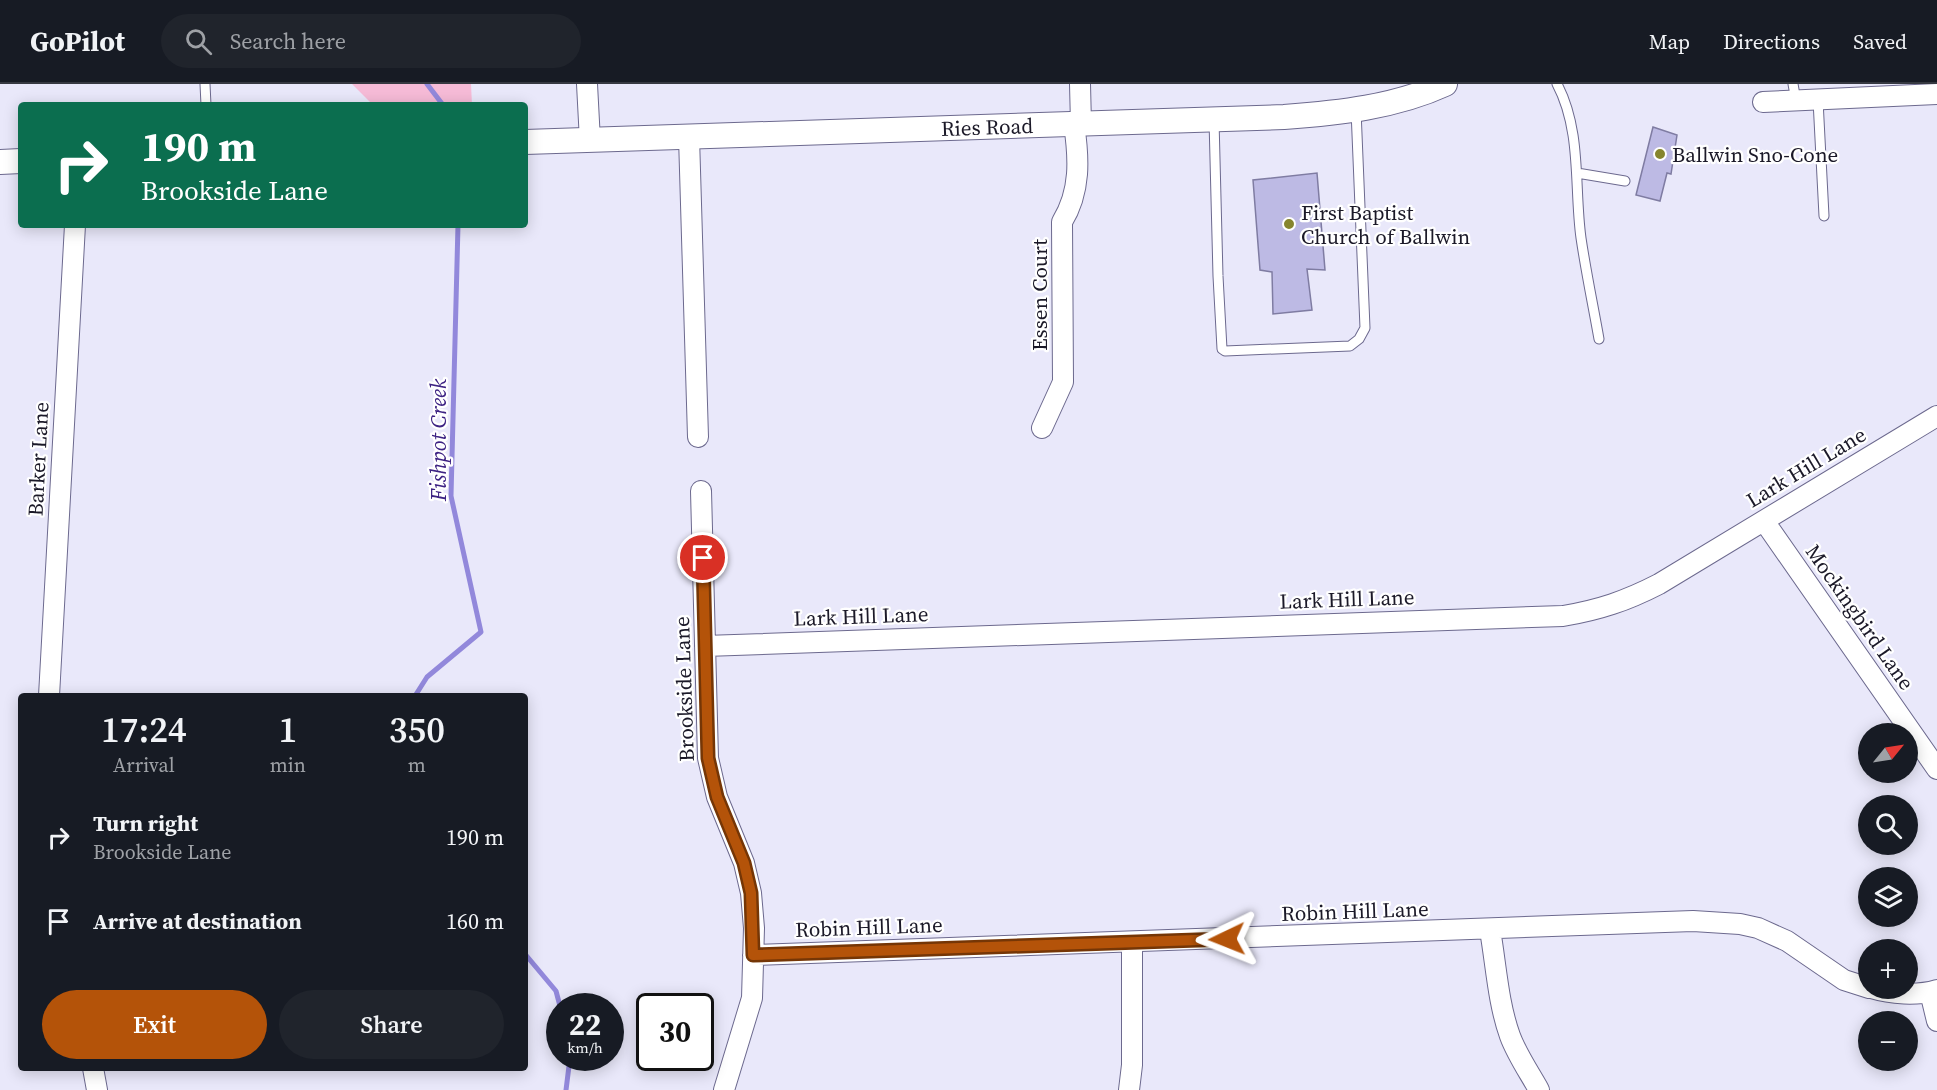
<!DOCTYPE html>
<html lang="en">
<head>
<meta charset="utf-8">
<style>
	:root { --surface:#171b24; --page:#20242c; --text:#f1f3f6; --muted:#9ea1a6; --line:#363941; --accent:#b45309 }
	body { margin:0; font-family:"Source Serif 4",serif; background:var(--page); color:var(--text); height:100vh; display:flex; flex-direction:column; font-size:22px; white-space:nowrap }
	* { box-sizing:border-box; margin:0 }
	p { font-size:20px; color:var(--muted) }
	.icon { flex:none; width:33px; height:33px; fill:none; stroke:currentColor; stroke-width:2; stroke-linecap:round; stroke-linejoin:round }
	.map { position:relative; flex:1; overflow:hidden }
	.details { position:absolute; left:18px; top:609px; width:510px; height:378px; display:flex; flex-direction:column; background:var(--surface); border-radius:6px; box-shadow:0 3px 15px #0003 }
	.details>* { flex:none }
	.banner { position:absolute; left:18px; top:18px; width:510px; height:126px; border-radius:6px; box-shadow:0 3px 15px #0003; background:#0b6e4f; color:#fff; overflow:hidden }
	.needle { width:39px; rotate:60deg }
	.tools { position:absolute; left:1858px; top:639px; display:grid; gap:12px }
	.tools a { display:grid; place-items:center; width:60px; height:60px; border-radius:50%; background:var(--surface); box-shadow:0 3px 15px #0003; font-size:30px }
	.speed { position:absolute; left:546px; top:909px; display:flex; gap:12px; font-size:30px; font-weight:700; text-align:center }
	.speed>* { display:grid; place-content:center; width:78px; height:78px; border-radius:50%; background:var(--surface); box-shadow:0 3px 15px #0003; line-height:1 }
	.speed small { font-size:15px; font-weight:400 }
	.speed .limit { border:3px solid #111; border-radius:9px; background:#fff; color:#111 }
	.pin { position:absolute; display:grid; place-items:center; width:51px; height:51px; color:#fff; margin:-26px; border:3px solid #fff; border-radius:50%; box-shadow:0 2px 6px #0007 }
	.me { position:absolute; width:66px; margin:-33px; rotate:268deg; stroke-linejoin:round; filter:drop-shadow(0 0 4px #0008) }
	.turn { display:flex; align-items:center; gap:21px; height:126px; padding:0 24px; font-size:27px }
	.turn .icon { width:78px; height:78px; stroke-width:2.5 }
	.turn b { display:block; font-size:42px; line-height:51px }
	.eta { display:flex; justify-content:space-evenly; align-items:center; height:102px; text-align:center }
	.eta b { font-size:36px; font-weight:600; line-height:42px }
	.button { display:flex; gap:12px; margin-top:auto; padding:12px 24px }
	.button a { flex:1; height:69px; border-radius:36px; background:var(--accent); color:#fff; font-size:24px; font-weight:600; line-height:69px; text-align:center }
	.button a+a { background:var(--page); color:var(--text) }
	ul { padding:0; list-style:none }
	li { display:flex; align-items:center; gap:18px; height:84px; padding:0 24px }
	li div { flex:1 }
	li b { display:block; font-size:22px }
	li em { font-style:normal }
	header { display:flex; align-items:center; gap:36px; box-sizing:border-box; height:84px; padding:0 30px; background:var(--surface); border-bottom:2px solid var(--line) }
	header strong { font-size:28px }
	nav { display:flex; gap:33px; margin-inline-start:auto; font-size:21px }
	.search { width:420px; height:54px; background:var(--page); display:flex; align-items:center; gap:15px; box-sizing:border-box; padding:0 21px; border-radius:33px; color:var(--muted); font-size:22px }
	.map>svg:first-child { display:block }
</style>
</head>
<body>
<header>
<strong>GoPilot</strong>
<div class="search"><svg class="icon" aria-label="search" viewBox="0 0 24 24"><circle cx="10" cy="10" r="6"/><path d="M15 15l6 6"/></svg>Search here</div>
<nav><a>Map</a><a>Directions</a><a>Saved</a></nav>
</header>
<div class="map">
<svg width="1937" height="1006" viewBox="0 0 1937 1006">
	<rect width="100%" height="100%" fill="#e9e8fa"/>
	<path fill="#f6bbd7" d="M352,0H471L472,21H373Z"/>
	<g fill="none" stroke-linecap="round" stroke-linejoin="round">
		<path stroke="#9288db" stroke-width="5" d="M427,0L443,21
			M415,612L427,593L481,548L451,412L458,141
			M525,870L556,907L560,922
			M566,1006L570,974"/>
	</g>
	<path fill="#bdbae4" stroke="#7f7ca2" stroke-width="1.5" d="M1653,43L1677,51L1671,90L1667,89L1660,117L1636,111Z
		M1317,89L1325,186L1307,185L1312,226L1273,230L1272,188L1260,186L1253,96Z"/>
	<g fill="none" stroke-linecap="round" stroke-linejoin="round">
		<defs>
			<path id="service" d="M205,0L206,21
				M1557,0C1582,47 1574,104 1581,154C1586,188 1593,221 1599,255
				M1793,0L1796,17
				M1818,16L1824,132
				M1214,36L1218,192L1222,265L1225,267L1350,262L1359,255L1365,244L1356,26
				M1577,89L1625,97"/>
			<path id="minor" d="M587,0L590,57
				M1080,0L1081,40
				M1763,18L1937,10
				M689,53L698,353
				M1042,344L1063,298L1062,138C1081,107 1079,74 1074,40
				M701,407L708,674L717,713L744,779L751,809L754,844L752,914L724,1006
				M1764,437L1937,685
				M705,562L1563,532C1599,526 1626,517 1659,500L1937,332
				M49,612L75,141
				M1490,846C1496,880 1498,919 1510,952C1517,971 1529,988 1539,1006
				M753,871L1693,837L1740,840L1758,844L1787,857L1844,896L1869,904
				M1871,904C1891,910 1917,912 1937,906
				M1930,908L1937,937
				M93,984L97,1006
				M1129,1006L1132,981V859"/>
			<path id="tertiary" d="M525,58L1284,33C1339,29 1395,23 1445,0
				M0,78L21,77"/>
		</defs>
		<use href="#service" stroke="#6c698e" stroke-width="11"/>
		<use href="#minor" stroke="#6c698e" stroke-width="22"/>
		<use href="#tertiary" stroke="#6c698e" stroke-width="26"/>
		<use href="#service" stroke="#fff" stroke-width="9"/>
		<use href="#minor" stroke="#fff" stroke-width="20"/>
		<use href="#tertiary" stroke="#fff" stroke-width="24"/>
	</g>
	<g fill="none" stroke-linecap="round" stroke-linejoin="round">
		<defs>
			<path id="route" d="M703,474L708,674L717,713L744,779L751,809L753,871L1227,855"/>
		</defs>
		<use href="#route" stroke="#753606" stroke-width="15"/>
		<use href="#route" stroke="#b45309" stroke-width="10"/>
	</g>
	<g fill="#86852e" stroke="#fff" stroke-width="2">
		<circle cx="1660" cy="70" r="6"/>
		<circle cx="1289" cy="140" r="6"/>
	</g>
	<g text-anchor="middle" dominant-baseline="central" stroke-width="4.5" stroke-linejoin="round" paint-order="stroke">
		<g font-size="21" fill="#1b1928" stroke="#fff">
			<text transform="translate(987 43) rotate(-2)">Ries Road</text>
			<text transform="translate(1039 211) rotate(-90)">Essen Court</text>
			<text transform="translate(38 375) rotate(-87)">Barker Lane</text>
			<text transform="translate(1806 383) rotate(-31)">Lark Hill Lane</text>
			<text transform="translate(1347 515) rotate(-2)">Lark Hill Lane</text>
			<text transform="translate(861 532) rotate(-2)">Lark Hill Lane</text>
			<text transform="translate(1860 533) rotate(55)">Mockingbird Lane</text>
			<text transform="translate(684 605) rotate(-92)">Brookside Lane</text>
			<text transform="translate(1355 827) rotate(-2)">Robin Hill Lane</text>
			<text transform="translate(869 843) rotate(-2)">Robin Hill Lane</text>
		</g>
		<g font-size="21" fill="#1b1928" stroke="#fff" text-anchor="start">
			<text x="1672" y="70">Ballwin Sno-Cone</text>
			<text x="1301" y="128">First Baptist<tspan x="1301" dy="24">Church of Ballwin</tspan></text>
		</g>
		<g font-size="22" font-style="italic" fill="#3d2283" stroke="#fff">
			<text transform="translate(438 356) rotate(-90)">Fishpot Creek</text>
		</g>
	</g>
</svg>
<div class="tools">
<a><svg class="needle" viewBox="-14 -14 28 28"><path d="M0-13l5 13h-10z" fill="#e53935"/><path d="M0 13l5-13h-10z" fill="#9ea1a6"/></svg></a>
<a><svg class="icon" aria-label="search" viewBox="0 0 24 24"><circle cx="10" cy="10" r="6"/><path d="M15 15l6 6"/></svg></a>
<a><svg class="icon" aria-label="layers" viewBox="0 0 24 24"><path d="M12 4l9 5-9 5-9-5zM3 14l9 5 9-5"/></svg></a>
<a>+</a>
<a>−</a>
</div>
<div class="speed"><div>22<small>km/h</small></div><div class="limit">30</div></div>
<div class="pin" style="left:703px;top:474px;background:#d93025"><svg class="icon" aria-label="arrive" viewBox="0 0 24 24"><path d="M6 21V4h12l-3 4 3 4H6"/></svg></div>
<svg class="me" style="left:1227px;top:855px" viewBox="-20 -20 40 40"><path d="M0-17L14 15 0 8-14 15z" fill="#b45309" stroke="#fff" stroke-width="4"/></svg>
<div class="banner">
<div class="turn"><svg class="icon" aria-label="right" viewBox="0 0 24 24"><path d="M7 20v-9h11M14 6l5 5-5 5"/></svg><div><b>190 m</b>Brookside Lane</div></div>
</div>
<section class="details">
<div class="eta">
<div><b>17:24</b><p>Arrival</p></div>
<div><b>1</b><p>min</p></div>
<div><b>350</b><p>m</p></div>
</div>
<ul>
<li><svg class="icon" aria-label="right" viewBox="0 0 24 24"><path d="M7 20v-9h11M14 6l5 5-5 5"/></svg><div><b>Turn right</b><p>Brookside Lane</p></div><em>190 m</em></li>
<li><svg class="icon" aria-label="arrive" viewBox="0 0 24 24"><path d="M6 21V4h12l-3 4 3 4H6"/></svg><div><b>Arrive at destination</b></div><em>160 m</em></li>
</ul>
<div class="button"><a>Exit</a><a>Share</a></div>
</section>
</div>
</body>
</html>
